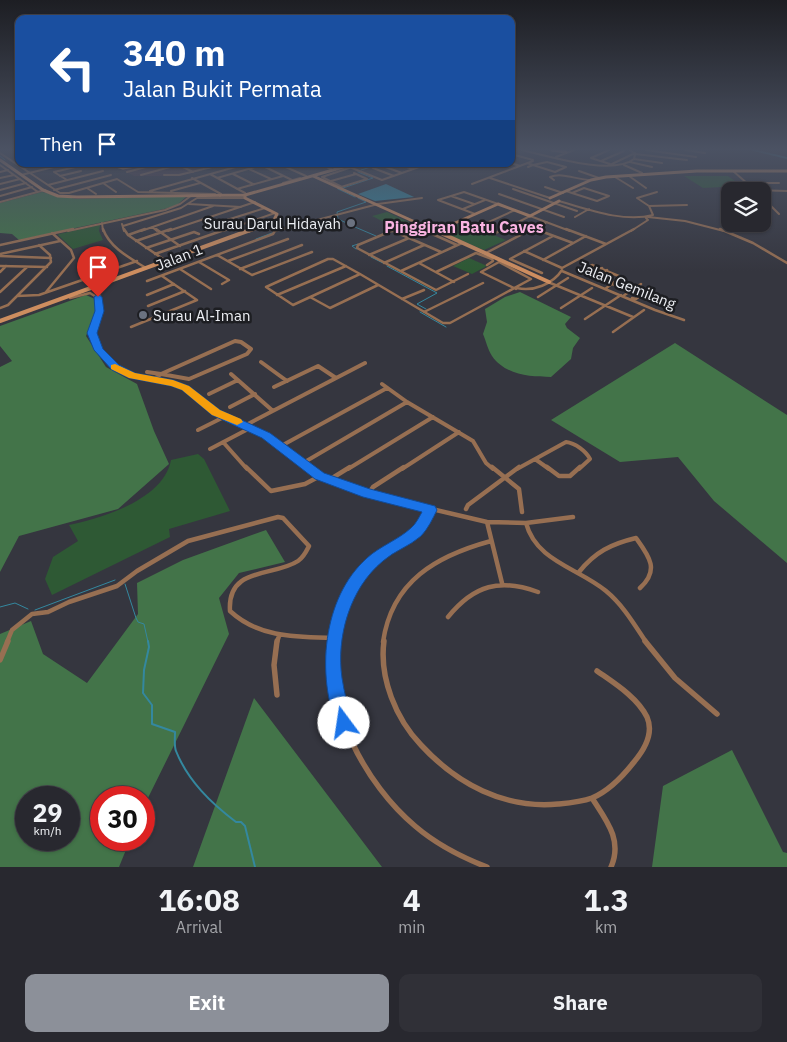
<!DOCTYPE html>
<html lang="en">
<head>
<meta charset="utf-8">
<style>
	:root { --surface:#28282f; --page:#303037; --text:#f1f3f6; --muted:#a5a6aa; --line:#44444b; --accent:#8c9099 }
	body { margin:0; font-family:"IBM Plex Sans",sans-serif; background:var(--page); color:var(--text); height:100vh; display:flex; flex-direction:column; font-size:19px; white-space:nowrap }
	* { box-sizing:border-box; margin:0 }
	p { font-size:16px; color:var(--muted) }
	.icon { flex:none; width:28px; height:28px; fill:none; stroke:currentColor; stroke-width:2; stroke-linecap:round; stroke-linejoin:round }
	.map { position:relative; height:867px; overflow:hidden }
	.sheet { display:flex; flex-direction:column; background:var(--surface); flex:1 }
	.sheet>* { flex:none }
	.banner { position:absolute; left:15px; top:15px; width:500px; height:152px; border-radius:10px; box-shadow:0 1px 4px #0004,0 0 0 1px var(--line); background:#1a4fa0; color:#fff; overflow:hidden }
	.fabs { position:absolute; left:721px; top:182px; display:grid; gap:10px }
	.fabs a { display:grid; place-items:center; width:50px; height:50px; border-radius:10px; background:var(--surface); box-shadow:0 1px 4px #0004,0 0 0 1px var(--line); font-size:25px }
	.speed { position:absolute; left:15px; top:786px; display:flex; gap:10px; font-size:25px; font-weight:700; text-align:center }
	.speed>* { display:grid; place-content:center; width:65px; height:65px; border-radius:50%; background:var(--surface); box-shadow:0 1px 4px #0004,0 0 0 1px var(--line); line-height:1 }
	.speed small { font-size:12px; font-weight:400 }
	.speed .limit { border:8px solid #d22; background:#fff; color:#111 }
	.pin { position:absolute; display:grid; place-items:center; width:42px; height:42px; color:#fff; margin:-51px -21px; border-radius:50% 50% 50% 0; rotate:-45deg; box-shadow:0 0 5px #0007 }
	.pin .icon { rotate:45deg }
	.me { position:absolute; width:55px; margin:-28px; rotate:346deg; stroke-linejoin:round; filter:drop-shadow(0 0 4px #0008) }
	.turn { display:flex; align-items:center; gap:18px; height:105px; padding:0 25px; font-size:22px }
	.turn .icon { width:65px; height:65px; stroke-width:2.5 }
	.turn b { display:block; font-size:35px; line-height:42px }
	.then { display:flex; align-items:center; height:48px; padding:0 25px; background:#0003; gap:10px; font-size:19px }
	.eta { display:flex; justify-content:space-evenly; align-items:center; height:85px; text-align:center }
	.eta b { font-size:30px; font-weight:700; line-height:35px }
	.cta { display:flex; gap:10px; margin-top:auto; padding:10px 25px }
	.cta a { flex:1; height:58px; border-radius:10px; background:var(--accent); color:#fff; font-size:20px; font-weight:700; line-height:58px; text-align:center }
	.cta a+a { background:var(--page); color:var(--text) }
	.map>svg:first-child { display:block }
</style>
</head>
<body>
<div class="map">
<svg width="787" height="867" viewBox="0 0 787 867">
	<rect width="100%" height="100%" fill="#35363f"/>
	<path fill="#4a3943" d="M112,164H227L180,176H134Z"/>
	<path fill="#2e5934" d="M684,176H728L742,186L703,188Z
		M387,212L411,223L396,228L372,216Z
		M459,224H466L506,240L484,250L441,232Z
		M100,225L99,231L103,240L73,249L58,235L59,234Z
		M469,258L485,265L487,266L472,274L453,266Z
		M198,454L204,459L230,511L169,529L170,537L52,595L45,579L53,557L78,541L69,525C103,518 164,499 171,460Z"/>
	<path fill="#437449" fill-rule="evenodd" d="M42,192L76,199L187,196L177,205L164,209L19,240L12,234L0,233V203Z
		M520,292L571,317L565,324L567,328L580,338L573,348L571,359L551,377C531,377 505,375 492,356C488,350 486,341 483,334L487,322L485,309L505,297Z
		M86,295L95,299L97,310L86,336L106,367L137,384L154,431L169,464L118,509L19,536L0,572V367L12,361L0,346V326Z
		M675,343L787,415V563L714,501L678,457L620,462L551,420Z
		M266,530L285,562L239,573L219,598L229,634L144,806V798H101V840H130L119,867H0V634L31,621L43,654L87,683L138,614L137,583L183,560ZM26,798H69V840H26Z
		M254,698L382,867H193Z
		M732,750L783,852L787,853V867H652L663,786Z"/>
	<path fill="#34889f" d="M386,184L414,197L375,201L358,194Z"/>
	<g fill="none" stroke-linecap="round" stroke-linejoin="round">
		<path stroke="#34889f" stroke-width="1" d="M0,156L5,160
			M361,170L381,164
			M343,188L373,178L358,172
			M338,189L355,197
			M312,222L329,220
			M353,226L338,219L337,212L366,202L358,198
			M355,227L376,236
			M256,239L272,233
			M356,249L352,246L358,244
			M371,257L383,263
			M387,266L437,293L417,304L426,309
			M420,312L446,327
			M125,584L136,618L138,622L144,624L148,642
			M0,607L15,603L28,609
			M35,610L115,580"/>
		<path stroke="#34889f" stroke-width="2" d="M148,641L149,647L144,670L143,693L152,705V724L175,732C175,738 174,746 176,751C188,781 211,803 236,822H241L245,826L255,867"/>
		<path fill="#34889f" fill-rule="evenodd" d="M750,150H757L787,157V159Z"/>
		<path stroke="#976f52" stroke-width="2" d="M522,150C548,156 612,176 634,159L635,154L630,150
			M609,150L591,158L610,164
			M646,150L696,157
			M685,150L705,153
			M0,153L60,193H69L117,179L138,192L215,194
			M511,154L533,160
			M635,154L687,160
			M556,157L574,150
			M634,159L662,163
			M601,161L624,151
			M547,162L566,167L555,172L533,165Z
			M630,162L652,167
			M511,163L520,166
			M527,163L533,165
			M201,164L209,168
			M279,164L306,176
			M320,164L331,169
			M339,164L342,165
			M397,164L413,169
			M494,164L504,167
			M612,164L635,153
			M0,165L38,192
			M179,165L193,172
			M261,165L292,180
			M380,165L402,173
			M624,165L642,173
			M284,166L293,164
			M347,166L382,180L419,167
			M528,167L533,165
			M23,168L43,164
			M373,168L394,176
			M249,169L271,179
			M579,171L599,178
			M733,171L756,191
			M0,172L8,170
			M54,172L88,164
			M54,172L67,180
			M127,172L157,164
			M354,173L367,179
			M210,174L245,193
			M233,174L253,184
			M21,175L66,164
			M141,175L181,164
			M164,175H179L224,164
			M60,176L81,171
			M629,176L646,188
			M322,177L361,164
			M322,177L342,187
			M615,177L633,188
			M0,178L14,175
			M192,178L221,194L220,196
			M217,178L262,165
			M490,178L550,198
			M554,180L550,177C562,172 577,180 591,180
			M331,181L356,174
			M103,183L116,192
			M283,183L300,178
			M747,183H779
			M0,184L20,179
			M472,184L533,161
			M48,185L103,171
			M545,187L563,193
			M87,188L96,194
			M338,188L367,179
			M584,188L609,196L597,201L572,193Z
			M237,189L283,176
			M513,189L577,211
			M0,190L26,183
			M54,190L111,175
			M755,190L787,191
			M150,191L246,164
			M171,191L200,183
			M566,191L572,193
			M499,194L564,217
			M0,196L32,187
			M451,196L474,204
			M762,197L779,214
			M438,200L464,192L498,204
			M438,200L475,214
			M559,201C587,209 624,223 653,215L649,206L637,198L657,192
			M0,202L45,190
			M189,204L241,207
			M649,206L687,205
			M463,209L485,200
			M575,217L589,209
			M648,217L685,221L724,231
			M102,223L103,231
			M122,224L124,231
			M409,224L424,231
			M211,225L265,208
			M123,226L181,208L197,198H245
			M152,227L157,231
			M478,227L515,210
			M534,229L539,231
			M68,231L165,210L180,204L192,195
			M141,231L213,206
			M168,231L255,202
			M223,231L275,213
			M275,231L378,204L422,198
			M393,231L414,222
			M501,231L530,216L570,231
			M530,231L547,222
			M631,231L648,220L646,218"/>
		<path stroke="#976f52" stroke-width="2.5" d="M103,229C110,248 130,258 146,268
			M124,229L128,235L166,261
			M156,229L180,246
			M396,229L358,245L357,248L436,290L468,274
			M421,229L457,245
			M535,229L573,243
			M566,229L606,244
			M720,229L753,243L787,263
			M393,231L441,252
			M494,234L503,229
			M128,235L145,229
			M136,241L171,229
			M0,245L73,229
			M146,248L194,232L199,234
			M524,251L562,268
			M486,253L532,229
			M0,254L60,241
			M155,254L227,229
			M217,255L252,275L312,252
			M369,255L409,238
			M0,256L51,258
			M328,259H333L360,274L293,305L266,287Z
			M543,260L586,236
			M228,261L288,239
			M199,262L229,280L222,284
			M384,263L424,245
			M419,263L454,282
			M0,266L47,267
			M562,268L634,229
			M180,269L211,289
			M240,269L302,245
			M401,271L462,243
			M562,271L655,310L684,320
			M0,272L6,266
			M436,272L476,253L492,259L493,261L487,265
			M481,272L516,289
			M542,273L510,259L553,236
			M360,274L443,323H450L531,279L499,262L481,272
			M162,276L197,300
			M589,276L602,268
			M595,278L580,272L592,265L621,277L605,289
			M595,278L607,270
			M147,281L273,234L276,229
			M548,282L633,317
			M612,284L630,291
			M517,288C533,292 553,284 562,270
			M0,292L27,267
			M46,292L74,258L71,250L52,233
			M147,295L174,284
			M277,295L346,266
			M17,296L39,295L137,261
			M623,296L641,284
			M310,297L330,308L378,285
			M538,297L568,278
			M70,298L90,293L98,298
			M632,298L636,299L651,288
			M402,299L424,290
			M148,306L185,291
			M0,308L8,305L51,262L50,255L39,245
			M561,308L592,288
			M424,312L483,283
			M585,319L621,295
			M131,327L197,300
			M613,332L644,310
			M93,334L100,311V296L93,289"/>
		<path stroke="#976f52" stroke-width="4" d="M92,333L99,350L115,367L132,376L173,383L186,388L216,413L266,435L310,469
			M235,341L241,342L251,349L247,354L189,379L161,374Z
			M261,362L287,381
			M147,372L161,374
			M231,374L273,411
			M153,380L161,374
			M382,384L407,402L473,441L486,463L493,469
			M274,387L318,366L336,378
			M209,394L238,380
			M230,407L255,394
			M246,425L365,363
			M198,430L224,417
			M223,442L247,469
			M281,446L387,388
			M210,449L252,427
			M535,459L549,469
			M303,463L407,402
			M348,469L433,417
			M402,469L459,432
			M517,469L566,442C575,443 586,451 590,459L579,469"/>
		<path stroke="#976f52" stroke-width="4.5" d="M246,467L271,491L305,484L320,476
			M309,467L320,476L368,494L487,522L526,523L573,517
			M492,467L519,489L522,512
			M547,467L559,476H570L580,467
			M329,480L350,467
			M368,494L373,487L404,467
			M466,509L468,505L519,467
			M487,522L502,583
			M526,523C536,561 578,568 606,591C623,605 634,624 646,642
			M579,572C595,552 611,544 636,538C649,556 660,570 640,588
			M448,617C474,585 500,578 538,592
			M7,642L12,630L32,614L48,612L69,602L117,586L137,571L188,541L278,517L283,518L309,546C306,552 304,557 298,561C274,577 227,566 230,611C259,638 297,637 334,638
			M277,642L279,636
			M334,642L339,618L355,581L375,559L416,532L431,510
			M383,642C392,581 436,556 491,541"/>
		<path stroke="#976f52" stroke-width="5.5" d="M335,641C323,706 366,785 415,826C436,844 461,857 487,867
			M384,641C379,678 396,719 421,745C457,784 504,809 558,804C569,803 581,802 592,798C609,791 623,776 634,762C645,749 654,733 647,717C637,697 614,683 597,671
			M645,641L675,678L717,714
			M0,660L8,641
			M277,695L274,665L277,641
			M592,798C606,820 623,840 611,867"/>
		<path stroke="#cd8d5f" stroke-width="3" d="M552,150L566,152
			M0,160L43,190L58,196L77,197L245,195L354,164
			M109,164L123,168L147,164
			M313,176L435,231
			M245,195V198L277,214L273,222L249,231
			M550,198L591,180L606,177L697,171H787
			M437,231L498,204L530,216L559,201"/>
		<path stroke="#cd8d5f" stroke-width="4" d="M432,229L549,282
			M436,231L440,229
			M0,321L253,229"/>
	</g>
	<linearGradient id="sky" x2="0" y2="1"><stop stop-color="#1d1e23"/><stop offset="0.55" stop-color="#4b5263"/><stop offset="1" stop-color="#4b5263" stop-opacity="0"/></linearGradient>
	<rect width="787" height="271" fill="url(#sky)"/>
	<path fill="#1a73e8" stroke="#114b97" d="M98,294L102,297L104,311L97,333L103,349L119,365L135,373L173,380L189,386L220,410L270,433L324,473L370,489L435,506L437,510C433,518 428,529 421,536C410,546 394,551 383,561C350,588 336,637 342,678C344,693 349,708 352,723L350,729L344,732L338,729C316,676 322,598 367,558C380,546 398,540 411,528C416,524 419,517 422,512L363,497L315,479L262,438L212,415L182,390L171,386L129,378L112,370L94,350L87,333L95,311L94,297Z"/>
	<path fill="#f59e0b" d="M115,364L135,373L173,380L189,386L220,410L241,419L243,422L237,425L212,415L182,390L171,386L129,378L111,369V365Z"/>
	<g fill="#6b7280" stroke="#1d1e22" stroke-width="2">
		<circle cx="351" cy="223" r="5"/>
		<circle cx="143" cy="315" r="5"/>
	</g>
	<g text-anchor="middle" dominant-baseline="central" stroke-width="5" stroke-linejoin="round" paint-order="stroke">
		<g font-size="15" fill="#eceef3" stroke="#1d1e22" text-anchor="end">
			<text x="341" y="223">Surau Darul Hidayah</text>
			<text x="153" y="315" text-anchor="start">Surau Al-Iman</text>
		</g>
		<g font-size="15" fill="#eceef3" stroke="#1d1e22">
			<text transform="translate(179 257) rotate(-21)">Jalan 1</text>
			<text transform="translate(627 285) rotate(22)">Jalan Gemilang</text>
		</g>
		<g font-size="16" font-weight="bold" fill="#fab4e2" stroke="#1d1e22">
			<text x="464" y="227">Pinggiran Batu Caves</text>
		</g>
	</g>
</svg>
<div class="fabs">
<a><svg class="icon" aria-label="layers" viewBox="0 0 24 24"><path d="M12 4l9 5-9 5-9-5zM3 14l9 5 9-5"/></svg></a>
</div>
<div class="speed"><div>29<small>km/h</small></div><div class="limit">30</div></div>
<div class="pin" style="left:98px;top:297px;background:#d93025"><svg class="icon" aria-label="arrive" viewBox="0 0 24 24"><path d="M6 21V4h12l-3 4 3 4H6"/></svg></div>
<svg class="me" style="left:344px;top:723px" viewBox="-20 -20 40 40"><circle r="19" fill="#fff"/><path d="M0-13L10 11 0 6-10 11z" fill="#1a73e8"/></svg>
<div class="banner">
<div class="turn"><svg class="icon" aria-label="left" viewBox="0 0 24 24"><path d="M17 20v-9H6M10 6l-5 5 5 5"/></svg><div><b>340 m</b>Jalan Bukit Permata</div></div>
<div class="then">Then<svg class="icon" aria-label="arrive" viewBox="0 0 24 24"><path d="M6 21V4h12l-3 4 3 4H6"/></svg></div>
</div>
</div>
<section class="sheet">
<div class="eta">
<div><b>16:08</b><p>Arrival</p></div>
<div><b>4</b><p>min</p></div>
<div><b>1.3</b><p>km</p></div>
</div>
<div class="cta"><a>Exit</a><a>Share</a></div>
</section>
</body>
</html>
